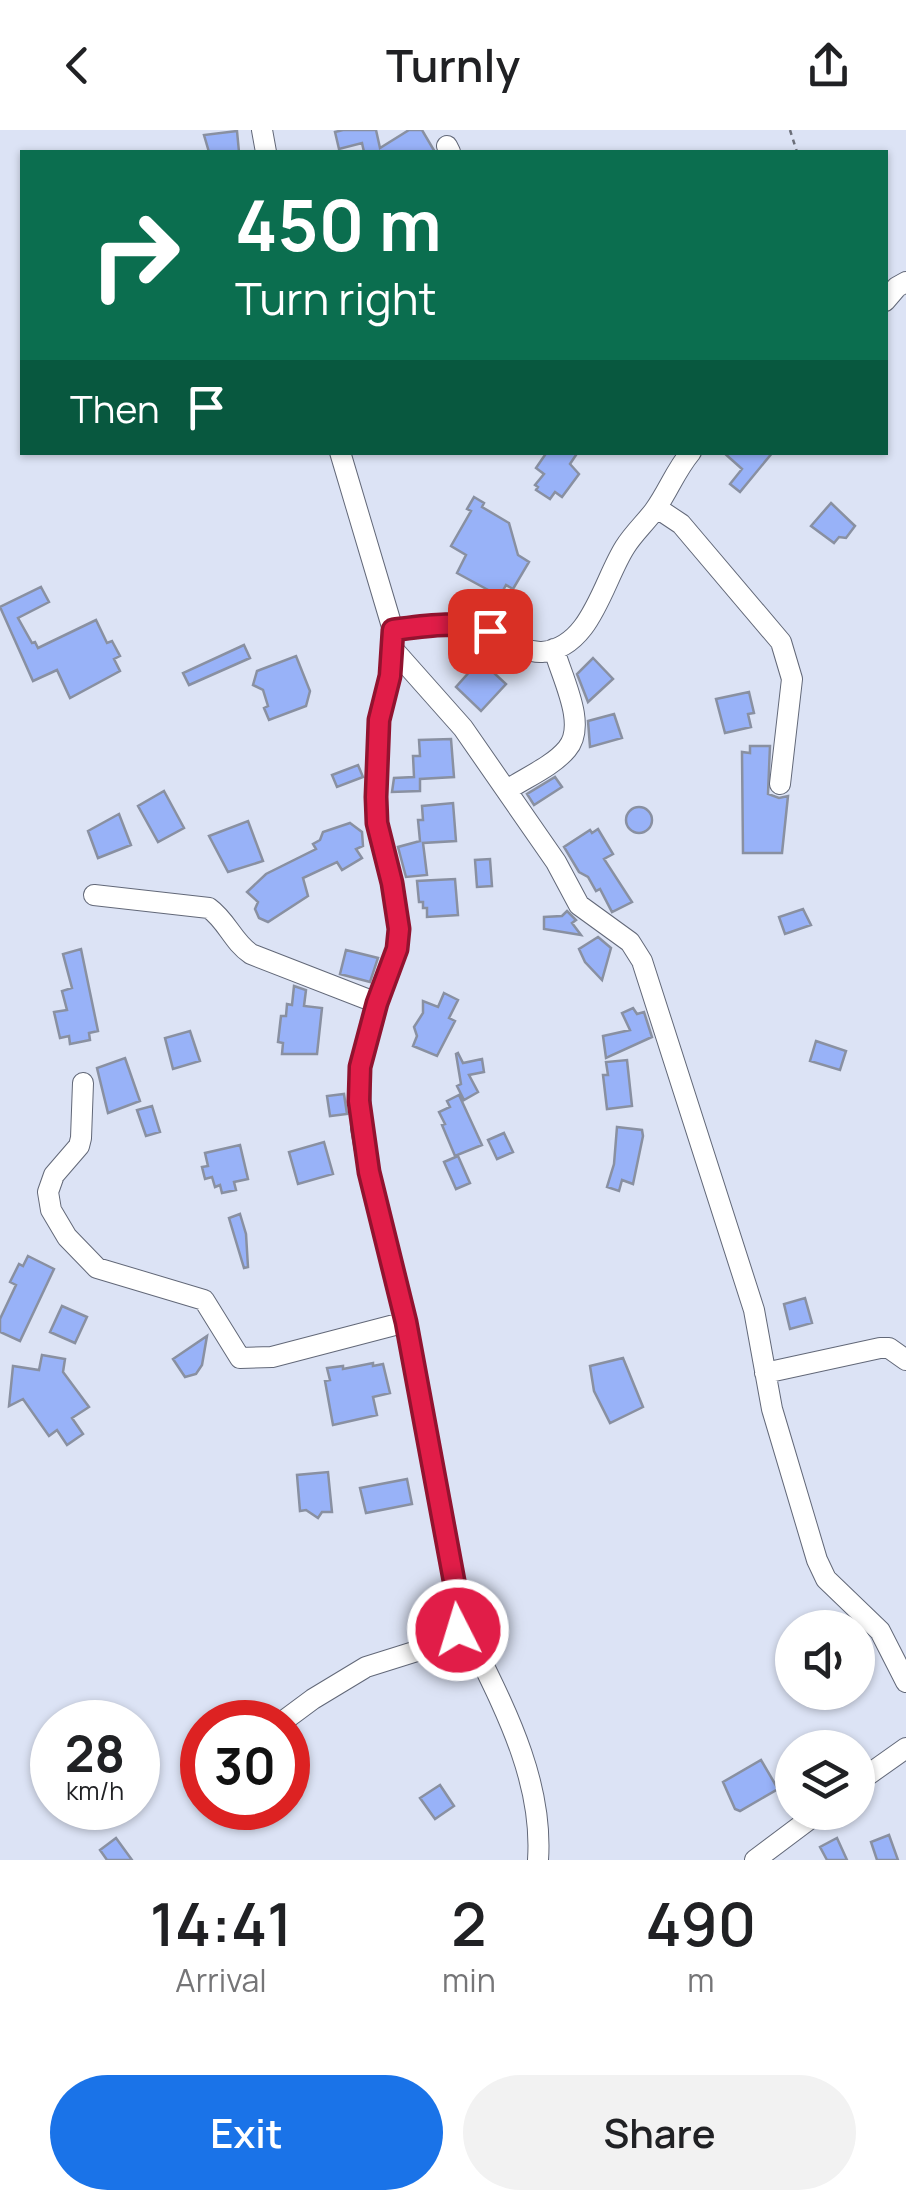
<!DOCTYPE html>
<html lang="en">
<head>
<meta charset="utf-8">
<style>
	:root { --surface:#fff; --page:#f2f2f2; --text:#202124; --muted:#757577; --accent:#1a73e8 }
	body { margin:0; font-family:Manrope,sans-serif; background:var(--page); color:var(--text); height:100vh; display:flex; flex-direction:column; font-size:38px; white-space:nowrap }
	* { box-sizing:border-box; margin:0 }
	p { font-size:32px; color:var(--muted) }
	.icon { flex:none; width:55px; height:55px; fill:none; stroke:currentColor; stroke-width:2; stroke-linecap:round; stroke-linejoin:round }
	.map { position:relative; height:1730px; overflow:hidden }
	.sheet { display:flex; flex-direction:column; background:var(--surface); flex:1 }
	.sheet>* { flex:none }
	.banner { position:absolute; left:20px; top:20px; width:868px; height:305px; border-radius:0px; box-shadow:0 2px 8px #0004; background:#0b6e4f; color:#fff; overflow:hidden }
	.buttons { position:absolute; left:775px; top:1480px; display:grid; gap:20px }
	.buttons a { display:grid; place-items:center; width:100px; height:100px; border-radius:50%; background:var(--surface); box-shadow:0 2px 8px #0004; font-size:50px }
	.speed { position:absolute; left:30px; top:1570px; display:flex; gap:20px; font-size:50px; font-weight:700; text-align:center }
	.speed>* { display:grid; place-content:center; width:130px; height:130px; border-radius:50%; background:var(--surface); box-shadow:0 2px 8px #0004; line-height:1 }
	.speed small { font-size:25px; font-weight:400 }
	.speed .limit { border:15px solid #d22; background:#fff; color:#111 }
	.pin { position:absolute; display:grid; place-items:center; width:85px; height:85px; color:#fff; margin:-42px; border-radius:20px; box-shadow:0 5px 15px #0006 }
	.me { position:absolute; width:110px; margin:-55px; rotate:355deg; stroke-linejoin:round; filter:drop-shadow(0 0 8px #0008) }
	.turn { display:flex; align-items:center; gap:35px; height:210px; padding:0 50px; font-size:45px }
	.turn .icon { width:130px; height:130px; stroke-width:2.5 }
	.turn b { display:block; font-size:70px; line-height:85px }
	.then { display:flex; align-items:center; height:95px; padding:0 50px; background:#0003; gap:20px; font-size:38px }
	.eta { display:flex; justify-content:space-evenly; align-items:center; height:170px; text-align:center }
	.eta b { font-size:60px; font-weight:600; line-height:70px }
	.button { display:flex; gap:20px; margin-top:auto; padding:20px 50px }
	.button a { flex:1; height:115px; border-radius:60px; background:var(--accent); color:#fff; font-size:40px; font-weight:600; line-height:115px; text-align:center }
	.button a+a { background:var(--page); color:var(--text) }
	header { display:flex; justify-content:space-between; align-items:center; height:130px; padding:0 50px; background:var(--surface); font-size:45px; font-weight:600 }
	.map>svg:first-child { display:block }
</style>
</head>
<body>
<header><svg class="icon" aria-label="back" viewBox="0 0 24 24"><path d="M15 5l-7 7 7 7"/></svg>Turnly<svg class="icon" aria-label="share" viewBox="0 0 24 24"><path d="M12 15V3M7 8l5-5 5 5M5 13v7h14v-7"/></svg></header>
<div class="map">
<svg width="906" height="1730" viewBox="0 0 906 1730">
	<rect width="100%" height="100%" fill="#dce3f5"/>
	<path fill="#98b2f8" stroke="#8990a1" stroke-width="2.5" d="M343,0H376L380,18L409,0H422L435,22H364L362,13L339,19L335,2Z
		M237,1L239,22H209L204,5Z
		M547,322H578L570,334L579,344L562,367L555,362L550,369L536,360L538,357L535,355L544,344L536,338Z
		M723,322H773L740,362L730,354L742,339Z
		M474,367L484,373L482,377L509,393L518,425L529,432L513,459L506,455L490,485L481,483L490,461L457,443L466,425L451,416L471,381L467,379Z
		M831,373L855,396L846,408L839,407L834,413L811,396Z
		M41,457L49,472L18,488L32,513L35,512L38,518L96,490L107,513L112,511L120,526L114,529L120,541L70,568L57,540L33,551L0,477Z
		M244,515L250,528L189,555L183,543Z
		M296,526L310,561L306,576L269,590L264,578L268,576L263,560L253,555L257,541Z
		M593,528L613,549L588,572L577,544Z
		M480,530L506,554L481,581L456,557Z
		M749,562L754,583L748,584L751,597L725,603L716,569Z
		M614,584L622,608L590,617L588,591Z
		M451,609L454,647L420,649V661L392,662L394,648L414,647L413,626H420L419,610Z
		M750,616H770L768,664L779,668L788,666L782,723H743L742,622L750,623Z
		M358,635L363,647L337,657L332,645Z
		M555,647L562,657L534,675L527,664Z
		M164,661L184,698L158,712L138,676Z
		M453,673L456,711L423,713L427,745L406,747L398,717L420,711L418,690H423L422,676Z
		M626 690a13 13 0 1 1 26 0a13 13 0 1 1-26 0Z
		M119,684L131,715L98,728L88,701Z
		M248,691L263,731L228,742L209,706Z
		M350,693L362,702L363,716L356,719L362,728L342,740L337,732L303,748L308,766L268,792L259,788L255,779L258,772L247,762L266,744L316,719L313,714L320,710L323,702Z
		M598,699L613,724L604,729L632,772L612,782L600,759L596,761L588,747L579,742L564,717L590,700L592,703Z
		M490,729L492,756L477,757L475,730Z
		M455,749L458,785L427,787V778H423V772H419L417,751Z
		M803,779L811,795L785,804L779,787Z
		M567,781L576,790L572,793L581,805L544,799V787L562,786Z
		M598,807L611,818L602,850L585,832L579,819Z
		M81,819L98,901L89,903L90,910L70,914L69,906L60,908L54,882L67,880L62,861L72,858L63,824Z
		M346,820L378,828L370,852L340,844Z
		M294,856L306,860L304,876L322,878L317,924H282L283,913L278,912L281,886H286L287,874L292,875Z
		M444,863L458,870L449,888L455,891L437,926L413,916L417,906L414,897L423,883V871L438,877Z
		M633,878L637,884L644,882L652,907L606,928L603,906L630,900L622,883Z
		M190,901L200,931L173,939L165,908Z
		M816,911L846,921L840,940L810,931Z
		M458,923L463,933L482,929L484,942L469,945L478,962L464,970L457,956L461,954L456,924Z
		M125,928L140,971L108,983L97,938Z
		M627,930L632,976L607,979L603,945H608L606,932Z
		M344,964L347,984L330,986L327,966Z
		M459,965L482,1015L455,1026L442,995L445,994L439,982L450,977L447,971Z
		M152,976L160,1002L146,1006L137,980Z
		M617,997L642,1000L643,1006L633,1054L622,1050L619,1061L607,1057L614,1034Z
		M504,1003L513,1022L497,1029L488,1010Z
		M324,1012L333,1044L298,1054L289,1022Z
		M240,1015L248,1049L234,1052L236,1060L222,1063L220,1055L215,1057L212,1047L205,1049L202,1037L208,1036L205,1023Z
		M458,1026L470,1053L456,1059L444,1032Z
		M240,1084L246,1104L248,1137L244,1138L229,1088Z
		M28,1126L54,1139L20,1211L0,1202V1189L16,1155L10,1152L19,1134L23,1136Z
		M805,1168L812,1193L790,1199L784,1174Z
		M62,1176L87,1187L75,1213L50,1202Z
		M207,1206L202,1235L196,1244L185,1247L173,1229Z
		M42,1225L65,1229L63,1242L89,1277L72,1288L83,1304L67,1315L57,1300L49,1306L23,1269L9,1276L13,1236L39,1240Z
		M623,1228L643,1277L610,1293L594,1261L590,1236Z
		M373,1233V1236L383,1234L390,1263L373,1267L377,1285L333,1295L325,1251L330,1250L327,1238L343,1236V1239Z
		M328,1342L332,1382H322L318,1388L306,1380L300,1381L297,1345Z
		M407,1349L412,1374L366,1383L360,1358Z
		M761,1630L778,1659L740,1681L735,1679L723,1652Z
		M440,1655L454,1676L435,1689L420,1668Z
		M889,1705L898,1730H877L871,1712Z
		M116,1708L132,1730H107L100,1720Z
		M837,1708L847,1730H827L820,1717Z"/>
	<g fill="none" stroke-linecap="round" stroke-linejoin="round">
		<defs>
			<path id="minor" d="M262,0L266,22
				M447,16L450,22
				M885,171L897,157L906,152
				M657,378L681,394L781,512L792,549L780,654
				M393,500C420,496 451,491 478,496C500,501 518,523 542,522C591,518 603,451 625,417C633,404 645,393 654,381C668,362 675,341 691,322
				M392,518L463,598L556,732L579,775L630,812L642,831L754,1180L772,1279L817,1430L826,1449L880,1501L906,1552
				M507,660C525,648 553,636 567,619C588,595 561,546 554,519
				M94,765L209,778C227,791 233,812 251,824L377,873
				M83,953L81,1008L79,1016L54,1045L48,1062L51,1080L67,1107L97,1138L204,1170L240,1228L272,1227L406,1192
				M765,1243L880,1218H889L906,1230
				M460,1487C496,1563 544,1643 538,1730
				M282,1592L313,1569L366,1537L452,1510L458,1500L460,1483L406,1192L369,1043L361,998L360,937L377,873L397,819L399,799L393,753L377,693L376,667L379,590L390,546L393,500L340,322
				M858,1652L906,1618
				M755,1730L819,1682"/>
		</defs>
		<use href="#minor" stroke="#626878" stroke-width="22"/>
		<path stroke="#6b6f7a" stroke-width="2.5" stroke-dasharray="5 5" stroke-linecap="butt" d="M790,0L797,22"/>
		<use href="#minor" stroke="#fff" stroke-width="20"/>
	</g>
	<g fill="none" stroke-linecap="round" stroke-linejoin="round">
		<defs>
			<path id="route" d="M458,1500L460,1483L406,1192L369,1042L359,971L360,937L377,873L397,819L399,799L392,753L377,693L376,667L379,590L390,546L393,500C424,496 459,490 490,501"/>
		</defs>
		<use href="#route" stroke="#92132f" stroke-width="25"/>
		<use href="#route" stroke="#e11d48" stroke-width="18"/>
	</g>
</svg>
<div class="buttons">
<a><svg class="icon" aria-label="sound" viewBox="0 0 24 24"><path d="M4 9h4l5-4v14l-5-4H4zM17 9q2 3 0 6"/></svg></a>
<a><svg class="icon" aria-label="layers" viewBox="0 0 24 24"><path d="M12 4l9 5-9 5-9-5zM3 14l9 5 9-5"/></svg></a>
</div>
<div class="speed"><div>28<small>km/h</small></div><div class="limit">30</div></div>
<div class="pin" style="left:490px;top:501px;background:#d93025"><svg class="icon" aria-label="arrive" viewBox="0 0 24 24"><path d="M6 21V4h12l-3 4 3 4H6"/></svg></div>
<svg class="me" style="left:458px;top:1500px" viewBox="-20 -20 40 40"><circle r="17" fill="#e11d48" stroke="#fff" stroke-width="3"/><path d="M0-11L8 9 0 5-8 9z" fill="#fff"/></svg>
<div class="banner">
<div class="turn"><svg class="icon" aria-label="right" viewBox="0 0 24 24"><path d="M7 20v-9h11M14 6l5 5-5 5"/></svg><div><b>450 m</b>Turn right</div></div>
<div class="then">Then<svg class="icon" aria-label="arrive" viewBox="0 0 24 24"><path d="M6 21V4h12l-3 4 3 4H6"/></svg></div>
</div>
</div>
<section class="sheet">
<div class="eta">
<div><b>14:41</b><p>Arrival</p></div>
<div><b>2</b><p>min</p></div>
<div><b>490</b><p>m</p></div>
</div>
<div class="button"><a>Exit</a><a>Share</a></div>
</section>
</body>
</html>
